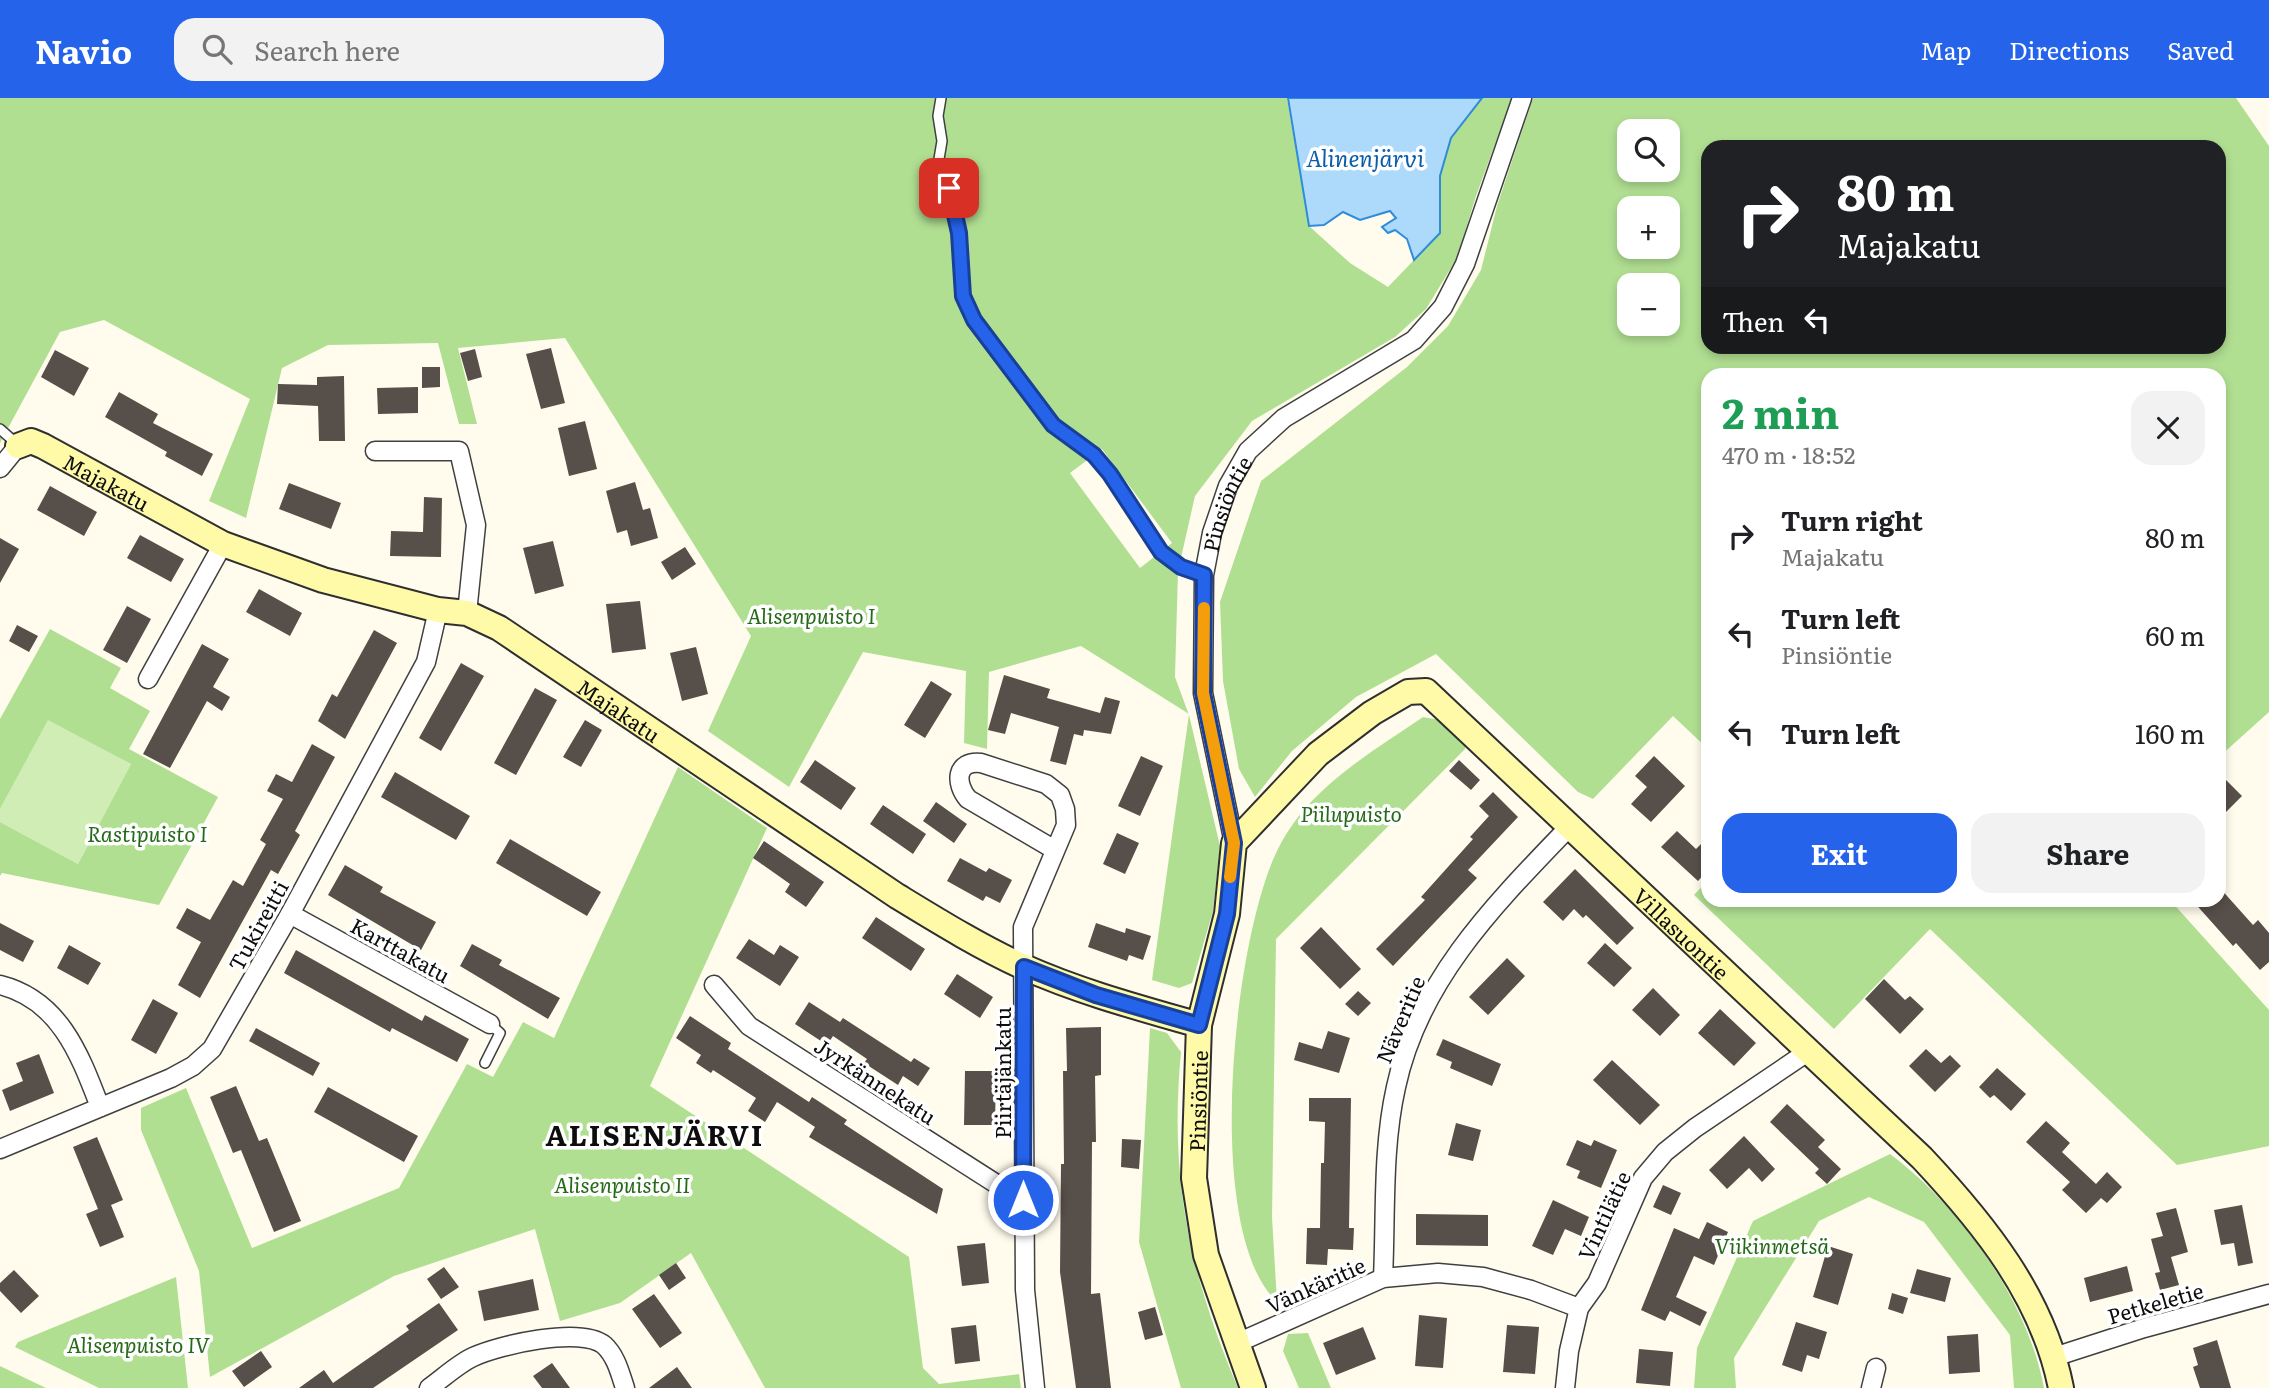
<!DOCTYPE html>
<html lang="en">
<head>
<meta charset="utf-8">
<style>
	:root { --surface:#fff; --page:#f2f2f2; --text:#202124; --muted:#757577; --accent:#2563eb }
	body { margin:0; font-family:Literata,serif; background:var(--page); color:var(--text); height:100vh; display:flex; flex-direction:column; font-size:26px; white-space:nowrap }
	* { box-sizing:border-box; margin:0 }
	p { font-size:23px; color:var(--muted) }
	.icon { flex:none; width:38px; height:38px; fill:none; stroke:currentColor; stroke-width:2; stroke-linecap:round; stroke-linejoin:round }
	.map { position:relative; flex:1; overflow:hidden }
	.side { position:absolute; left:1701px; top:270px; width:525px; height:539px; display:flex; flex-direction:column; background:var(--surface); border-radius:21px; box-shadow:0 4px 10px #0003 }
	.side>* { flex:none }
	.top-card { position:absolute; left:1701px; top:42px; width:525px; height:214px; border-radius:21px; box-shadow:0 4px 10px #0003; background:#202124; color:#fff; overflow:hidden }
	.buttons { position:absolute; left:1617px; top:21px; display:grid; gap:14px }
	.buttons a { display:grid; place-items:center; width:63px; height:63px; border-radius:14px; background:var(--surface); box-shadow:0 4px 10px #0003; font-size:35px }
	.pin { position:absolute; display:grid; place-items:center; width:60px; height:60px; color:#fff; margin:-30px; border-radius:14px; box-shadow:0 4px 10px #0006 }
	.me { position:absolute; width:77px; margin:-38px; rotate:0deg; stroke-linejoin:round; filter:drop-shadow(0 0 5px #0008) }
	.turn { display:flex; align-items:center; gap:24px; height:147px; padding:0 21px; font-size:32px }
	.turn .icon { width:91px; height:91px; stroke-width:2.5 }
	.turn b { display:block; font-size:49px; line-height:60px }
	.then { display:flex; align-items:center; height:66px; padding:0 21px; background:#0003; gap:14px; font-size:26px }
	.round { display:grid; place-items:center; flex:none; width:74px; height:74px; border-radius:21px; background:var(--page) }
	.head { display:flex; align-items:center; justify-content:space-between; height:119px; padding:0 21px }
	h1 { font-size:42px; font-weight:700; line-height:52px; color:#1e9e55 }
	.primary-button { display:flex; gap:14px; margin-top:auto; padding:14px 21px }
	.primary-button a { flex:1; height:80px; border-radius:21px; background:var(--accent); color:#fff; font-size:28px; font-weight:700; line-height:80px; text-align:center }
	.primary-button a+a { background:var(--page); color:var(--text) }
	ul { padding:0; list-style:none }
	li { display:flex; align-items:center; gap:21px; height:98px; padding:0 21px }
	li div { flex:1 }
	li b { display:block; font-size:26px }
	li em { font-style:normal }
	header { display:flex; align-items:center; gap:42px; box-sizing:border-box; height:98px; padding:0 35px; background:var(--accent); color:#fff }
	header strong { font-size:33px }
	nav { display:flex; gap:38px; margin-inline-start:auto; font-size:24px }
	.search { width:490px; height:63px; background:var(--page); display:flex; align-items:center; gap:18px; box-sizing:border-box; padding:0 24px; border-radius:21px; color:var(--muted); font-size:26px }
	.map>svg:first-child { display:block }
</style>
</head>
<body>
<header>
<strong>Navio</strong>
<div class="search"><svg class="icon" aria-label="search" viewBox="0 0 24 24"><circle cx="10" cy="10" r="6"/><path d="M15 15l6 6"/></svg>Search here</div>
<nav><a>Map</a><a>Directions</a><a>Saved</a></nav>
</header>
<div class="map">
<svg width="2269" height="1290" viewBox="0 0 2269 1290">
	<rect width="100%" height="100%" fill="#fffced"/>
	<path fill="#cfedb4" d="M48,621L131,666L78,766L0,724V711Z"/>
	<path fill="#b1df92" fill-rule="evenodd" d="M0,0H1287L1309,128L1350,165L1388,189L1440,135V78L1451,40L1482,0H1512L1476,98L1457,160L1426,211L1395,239L1252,323L1195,398L1178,473L1175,579L1189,617L1220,748L1213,813L1192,885L1179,890L1152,882L1189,616L1081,548L989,574L987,651L964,645L966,573L863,554L789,689L708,633L751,538L565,240L458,250L477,326H459L438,245L328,247L282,270L246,420L209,403L250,301L104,222L60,234L0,345ZM1102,351L1172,445L1140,470L1070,375Z
		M1533,0H2236L2269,48V614L2219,659V276H1708V651L1673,618L1593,701L1578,694L1436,556L1356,599L1292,653L1255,699L1239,671L1223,583L1220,504L1261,383L1407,269L1448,228L1481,172L1497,108ZM1629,33H1668V72H1629ZM1708,49H2219V248H1708ZM1629,110H1668V149H1629ZM1629,187H1668V226H1629Z
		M50,531L121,570L110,590L150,613L129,651L218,699L159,807L2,775L0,778V724L78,766L131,666L48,622L0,711V621Z
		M1423,619L1445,623L1466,644L1465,651L1276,841L1272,1119L1277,1204C1201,1133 1234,835 1279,749C1309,690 1370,655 1423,619Z
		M678,669L767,730L650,988L909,1159L923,1270L939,1286L1019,1276L1021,1290H765L691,1155L620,1205L560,1223L535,1131L394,1178L210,1279L199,1173L141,1032V1010L186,990L252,1150L399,1090L467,966L493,979L523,924L554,940Z
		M1708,782V802H2170L2269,912V1048L2177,1067L1930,831L1834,931L1694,797Z
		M1150,930L1167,935L1181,954C1169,1080 1189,1174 1238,1290H1181L1139,1144Z
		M1890,1056C1960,1108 2028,1203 2044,1290H2014L2010,1237L1924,1124L1869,1099L1819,1123L1734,1260L1736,1290H1694L1697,1250L1753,1123Z
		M176,1179L188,1290H99L15,1249L18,1244Z
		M1308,1235L1331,1290H1299L1283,1253L1288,1236Z
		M0,1268L46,1290H0Z"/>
	<path fill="#addafb" stroke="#2e8cd8" stroke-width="2" d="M1288,0H1482L1451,40L1440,78V135L1414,162L1407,141L1395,132L1388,135L1382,129L1396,120L1390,113L1360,122L1343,114L1324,127L1309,128Z"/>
	<path fill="#574f49" d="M551,250L565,305L541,311L526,256Z
		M475,251L482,279L468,283L460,255Z
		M55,252L89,270L74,298L41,279Z
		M422,269H440V289L422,290Z
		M344,278L345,343H319L318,308L277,306L278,286L317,287V279Z
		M418,289V315L378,316L377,290Z
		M119,294L158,316L153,325L213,356L202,378L165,358L167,354L105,319Z
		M585,323L597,371L569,378L558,330Z
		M635,384L643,412L650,410L658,440L631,448L627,432L617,435L606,393Z
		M289,385L341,405L331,431L279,411Z
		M50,388L97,414L84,438L37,412Z
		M424,399L442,400L441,459L390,458L391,433L423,434Z
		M140,437L184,461L171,484L127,460Z
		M0,440L19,451L0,485Z
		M553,443L564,488L535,496L523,450Z
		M685,449L696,466L672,482L661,464Z
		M259,491L302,515L290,538L246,514Z
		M640,503L646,551L612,555L606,506Z
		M127,508L151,521L127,565L103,552Z
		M17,527L38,538L29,554L9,543Z
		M374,532L397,545L345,641L318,623L332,596L337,599Z
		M202,546L229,561L213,589L230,599L222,613L207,603L170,670L143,656Z
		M696,549L708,596L682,603L670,555Z
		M461,565L484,578L441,653L419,640Z
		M1004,577L1050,591L1047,600L1100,615L1105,599L1120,603L1111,636L1084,632L1083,638L1074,636L1066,667L1050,663L1059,629L1011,615L1005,636L988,632Z
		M931,583L952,596L925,640L904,627Z
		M535,590L557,602L516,677L494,665Z
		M585,622L602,632L581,669L563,659Z
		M312,646L335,659L295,733L300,737L278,776L271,772L200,900L178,887L201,844L176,830L187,810L210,822L233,782L243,788L266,746L260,742L283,701L267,693L276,676L292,684Z
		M1141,658L1163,668L1140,718L1118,708Z
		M1654,658L1685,688L1651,724L1631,706L1647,689L1635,678Z
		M815,662L856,690L841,712L800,684Z
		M1459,662L1480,682L1471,692L1449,673Z
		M395,674L470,718L456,742L381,699Z
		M2219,675L2242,698L2219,721Z
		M1493,694L1518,719L1468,772L1477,780L1393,868L1376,851L1425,802L1421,799L1473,741L1470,739L1489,718L1479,708Z
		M936,704L967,726L954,745L923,723Z
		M883,707L926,736L913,756L870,726Z
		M1677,733L1696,751L1708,739V772L1698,783L1661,749Z
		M1117,735L1139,745L1125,776L1103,766Z
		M510,741L601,794L587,818L496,765Z
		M764,743L824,784L806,809L785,794L790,786L753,760Z
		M960,760L986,774L989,770L1012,782L1000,805L986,798L983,803L947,783Z
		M345,767L383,789L380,794L436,824L421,852L328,797Z
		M1575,771L1634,830L1617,847L1586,817L1583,820L1574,811L1563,823L1543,804Z
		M2219,789L2253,827L2258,822L2269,835V864L2260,872L2236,845L2233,848L2192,802H2219Z
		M876,819L925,851L911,873L862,840Z
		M0,825L34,843L23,864L0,852Z
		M1096,825L1125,835L1126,830L1151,838L1143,862L1129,857L1127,863L1088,849Z
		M1321,829L1361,871L1340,891L1300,850Z
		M749,841L774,857L780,847L799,859L780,888L736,860Z
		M1605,845L1632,870L1614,889L1587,865Z
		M472,846L502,862L499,867L560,900L548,921L460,868Z
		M69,847L101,865L88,887L57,870Z
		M296,852L422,923L425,917L469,941L457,964L392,930L390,934L284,875Z
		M1507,860L1525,878L1488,917L1469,899Z
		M957,876L993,899L980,920L944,896Z
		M1884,881L1905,902L1910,898L1924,911L1900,936L1865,901Z
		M1653,890L1680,917L1660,938L1632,912Z
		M1358,893L1371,905L1358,918L1345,906Z
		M153,901L178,915L156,956L131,942Z
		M809,904L840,924L843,920L911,964L914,960L930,970L918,988L903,978L898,987L864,965L867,961L833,938L827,947L795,926Z
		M1720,911L1756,945L1734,968L1698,935Z
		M690,918L731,945L728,951L809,1004L812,999L847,1022L844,1026L943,1091L937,1116L809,1039L815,1029L777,1004L765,1024L748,1013L756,1000L713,972L711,975L696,965L701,957L676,940Z
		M1101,929V977L1095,978L1096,1044H1092L1091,1196L1100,1195L1111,1290H1076L1060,1174L1061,1066H1064L1063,973H1067L1066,930Z
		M256,930L320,965L313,978L249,943Z
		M1328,933L1350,940L1339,975L1294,962L1299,944L1322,951Z
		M1443,941L1501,966L1492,988L1450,970L1452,964L1436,957Z
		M1926,951L1941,965L1950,957L1961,968L1935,994L1909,968Z
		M39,956L54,995L10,1013L2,992L23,983L16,965Z
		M1612,962L1660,1007L1640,1027L1593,982Z
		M1997,970L2026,996L2011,1013L1994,997L1990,1000L1979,989Z
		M965,973H996L995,1027H964Z
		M236,988L259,1043L267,1040L301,1123L274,1134L241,1052L233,1055L210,999Z
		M328,989L418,1038L404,1064L314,1014Z
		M1309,1000H1351L1349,1130H1354L1353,1152L1328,1151L1327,1167L1306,1166L1307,1130H1320L1321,1065H1324L1325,1024L1309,1023Z
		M1787,1006L1825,1042L1818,1049L1841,1071L1827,1086L1815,1075L1819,1071L1770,1024Z
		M2046,1023L2070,1045L2062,1054L2096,1086L2107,1074L2122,1089L2107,1105L2101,1100L2086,1115L2062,1092L2070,1084L2026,1044Z
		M1456,1025L1481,1032L1473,1063L1448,1057Z
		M1744,1038L1775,1071L1762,1084L1749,1070L1727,1091L1709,1072Z
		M97,1039L123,1102L111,1107L124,1139L100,1149L86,1116L98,1111L73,1049Z
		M1122,1041L1141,1042L1139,1071L1121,1069Z
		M1577,1042L1591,1048L1594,1042L1617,1052L1601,1090L1577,1080L1580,1073L1566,1067Z
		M1663,1087L1681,1095L1671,1117L1653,1109Z
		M1553,1102L1589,1119L1581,1138L1565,1131L1553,1157L1532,1148Z
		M2242,1107L2253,1165L2238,1168L2234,1145L2221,1147L2214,1112Z
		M2176,1110L2188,1154L2171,1159L2179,1187L2160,1192L2155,1175L2160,1174L2151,1141L2163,1138L2156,1115Z
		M1416,1116L1488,1117V1148L1416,1147Z
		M1707,1124L1728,1134L1714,1167L1694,1158L1676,1199L1707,1214L1700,1228L1670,1213L1665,1223L1641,1212L1674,1130L1699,1141Z
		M985,1145L989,1185L962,1188L957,1148Z
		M1828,1148L1853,1156L1838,1207L1813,1199Z
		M676,1165L686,1180L669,1192L659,1177Z
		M2127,1168L2133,1193L2090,1204L2084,1180Z
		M444,1169L459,1189L441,1201L427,1181Z
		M1917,1171L1951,1180L1945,1204L1910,1195Z
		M14,1172L39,1198L21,1215L0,1193V1185Z
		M533,1181L539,1212L484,1223L478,1193Z
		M1892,1195L1908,1200L1903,1216L1888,1211Z
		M654,1196L682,1235L660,1250L632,1211Z
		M439,1205L458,1232L373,1290H299L324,1272L333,1285L409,1232L406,1228Z
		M1155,1209L1163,1237L1145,1242L1138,1214Z
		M1419,1217L1447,1220L1443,1270L1415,1268Z
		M1796,1224L1827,1234L1819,1261L1807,1257L1802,1274L1782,1267Z
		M976,1227L980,1263L955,1266L951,1230Z
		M1507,1227L1539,1229L1535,1276L1503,1274Z
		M1363,1229L1376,1261L1336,1277L1323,1245Z
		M1978,1236L1980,1274L1949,1276L1947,1238Z
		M2217,1242L2231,1290H2200L2193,1269L2198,1267L2193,1250Z
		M1639,1251L1673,1254L1670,1288L1636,1285Z
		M261,1253L272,1269L244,1289L232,1273Z
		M552,1265L570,1290H542L533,1278Z
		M677,1269L692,1290H649Z"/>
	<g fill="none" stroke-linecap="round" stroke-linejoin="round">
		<defs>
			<path id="lane" d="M941,0L938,18L942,43L939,61L949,90L959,135L963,198L974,222L1053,327L1094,357L1110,376L1161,454L1181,469L1204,477
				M0,331L17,346
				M485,965L500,935L490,926"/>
			<g id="street">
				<path d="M375,353H459L476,427L467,515"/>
				<path d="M0,370L18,348"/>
				<path d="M148,581L223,446"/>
				<path id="s1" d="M1234,745L1203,595L1204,477L1212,435L1228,388L1248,353L1284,320L1414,242L1443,209L1465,166L1522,0"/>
				<path d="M290,816L490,926"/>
				<path d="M0,887C60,902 80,957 100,1009"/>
				<path d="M714,887L749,928L1023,1103"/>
				<path d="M0,1051L171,980L193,968L212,951L290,816L426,564L438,512"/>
				<path d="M1383,1180C1386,1118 1382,1051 1396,989C1419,881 1497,804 1571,727"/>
				<path d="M1235,1246L1383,1180L1438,1175L1483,1179L1531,1192L1579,1210"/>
				<path d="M2054,1259L2144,1230L2269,1196"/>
				<path d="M429,1290C443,1280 458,1266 473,1259C499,1247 581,1228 604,1247C616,1258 620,1275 625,1290"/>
				<path d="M1035,1290L1025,1192L1023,829L1066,727L1065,711L1060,697L1046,686L981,665C955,662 955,686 968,701L1055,752"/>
				<path d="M1565,1290L1569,1253L1579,1210L1597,1185L1643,1080L1665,1054L1695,1030L1809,953"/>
				<path d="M1871,1290L1876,1270"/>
			</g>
			<g id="secondary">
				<path id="s2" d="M18,348L31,343L43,348L223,446L323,482L438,512L467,515L499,530L897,798C938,823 980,849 1024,869C1080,894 1140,910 1199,927"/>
				<path id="s3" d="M1253,1290L1206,1157L1194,1080L1199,927L1227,816L1234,745L1318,656L1372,615L1408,594L1426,593L1922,1060C1984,1126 2043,1199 2061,1290"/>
			</g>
		</defs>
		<use href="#lane" stroke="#404040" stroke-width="12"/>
		<use href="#street" stroke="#404040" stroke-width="21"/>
		<use href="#secondary" stroke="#2f2f2f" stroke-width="28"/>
		<use href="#lane" stroke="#fff" stroke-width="9"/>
		<use href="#street" stroke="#fff" stroke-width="18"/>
		<use href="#secondary" stroke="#fffaa8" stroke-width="24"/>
	</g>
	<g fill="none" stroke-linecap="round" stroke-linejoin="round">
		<defs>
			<path id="route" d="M949,90L959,135L963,198L974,222L1053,327L1094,357L1110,376L1161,454L1181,469L1204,477L1203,595L1234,745L1227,816L1199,927L1096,897L1024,869L1023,1102"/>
		</defs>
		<use href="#route" stroke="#184099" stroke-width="18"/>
		<use href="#route" stroke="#2563eb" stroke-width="12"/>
		<path stroke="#f59e0b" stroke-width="12" d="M1204,510L1203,595L1234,745L1230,779"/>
	</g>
	<g text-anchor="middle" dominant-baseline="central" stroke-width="7" stroke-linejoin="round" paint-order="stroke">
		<g font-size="21" fill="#0d0d0d" stroke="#fff">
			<text stroke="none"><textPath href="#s2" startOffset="100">Majakatu</textPath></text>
			<text stroke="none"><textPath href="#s1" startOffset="346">Pinsiöntie</textPath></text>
			<text stroke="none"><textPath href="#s2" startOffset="667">Majakatu</textPath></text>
			<text transform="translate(257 827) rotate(-61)">Tukireitti</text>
			<text stroke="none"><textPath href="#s3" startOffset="1160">Villasuontie</textPath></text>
			<text transform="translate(401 851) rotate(29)">Karttakatu</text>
			<text transform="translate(1399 921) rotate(-67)">Näveritie</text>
			<text transform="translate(1001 975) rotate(-90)">Piirtäjänkatu</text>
			<text transform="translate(876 982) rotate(33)">Jyrkännekatu</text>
			<text stroke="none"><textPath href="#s3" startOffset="296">Pinsiöntie</textPath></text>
			<text transform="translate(1603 1117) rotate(-65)">Vintilätie</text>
			<text transform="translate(1315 1186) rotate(-24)">Vänkäritie</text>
			<text transform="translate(2155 1204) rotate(-16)">Petkeletie</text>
		</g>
		<g font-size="21" font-style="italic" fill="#256a18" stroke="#fff">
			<text x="811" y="516">Alisenpuisto I</text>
			<text x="1351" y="714">Piilupuisto</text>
			<text x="147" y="734">Rastipuisto I</text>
			<text x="622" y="1085">Alisenpuisto II</text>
			<text x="1772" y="1146">Viikinmetsä</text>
			<text x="138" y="1245">Alisenpuisto IV</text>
		</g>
		<g font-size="23" font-style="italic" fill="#0c5da9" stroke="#fff">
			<text x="1365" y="59">Alinenjärvi</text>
		</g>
		<g font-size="28" font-weight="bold" letter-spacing="2" fill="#0d0d0d" stroke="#fff">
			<text x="655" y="1036">ALISENJÄRVI</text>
		</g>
	</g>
</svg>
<div class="buttons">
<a><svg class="icon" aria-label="search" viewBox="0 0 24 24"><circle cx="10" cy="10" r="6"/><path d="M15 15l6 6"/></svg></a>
<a>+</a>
<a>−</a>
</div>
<div class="pin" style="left:949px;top:90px;background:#d93025"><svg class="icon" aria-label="arrive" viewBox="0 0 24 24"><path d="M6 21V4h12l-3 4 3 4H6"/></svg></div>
<svg class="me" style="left:1023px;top:1102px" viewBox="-20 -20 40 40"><circle r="17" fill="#2563eb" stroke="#fff" stroke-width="3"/><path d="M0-11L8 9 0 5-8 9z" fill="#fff"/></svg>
<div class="top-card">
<div class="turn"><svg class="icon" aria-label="right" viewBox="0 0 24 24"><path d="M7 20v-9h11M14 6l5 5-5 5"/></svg><div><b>80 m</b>Majakatu</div></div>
<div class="then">Then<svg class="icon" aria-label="left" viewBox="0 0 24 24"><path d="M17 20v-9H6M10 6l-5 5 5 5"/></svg></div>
</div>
<section class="side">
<div class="head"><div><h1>2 min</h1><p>470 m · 18:52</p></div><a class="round"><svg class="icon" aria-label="close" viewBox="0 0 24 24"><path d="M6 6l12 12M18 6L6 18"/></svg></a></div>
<ul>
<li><svg class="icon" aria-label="right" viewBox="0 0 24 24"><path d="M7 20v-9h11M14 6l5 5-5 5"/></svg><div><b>Turn right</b><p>Majakatu</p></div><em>80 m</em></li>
<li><svg class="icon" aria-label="left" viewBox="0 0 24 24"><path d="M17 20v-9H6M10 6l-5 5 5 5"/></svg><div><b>Turn left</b><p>Pinsiöntie</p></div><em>60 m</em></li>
<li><svg class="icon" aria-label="left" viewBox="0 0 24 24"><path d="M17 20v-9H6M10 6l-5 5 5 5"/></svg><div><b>Turn left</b></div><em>160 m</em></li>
</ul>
<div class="primary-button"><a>Exit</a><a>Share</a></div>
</section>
</div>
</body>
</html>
